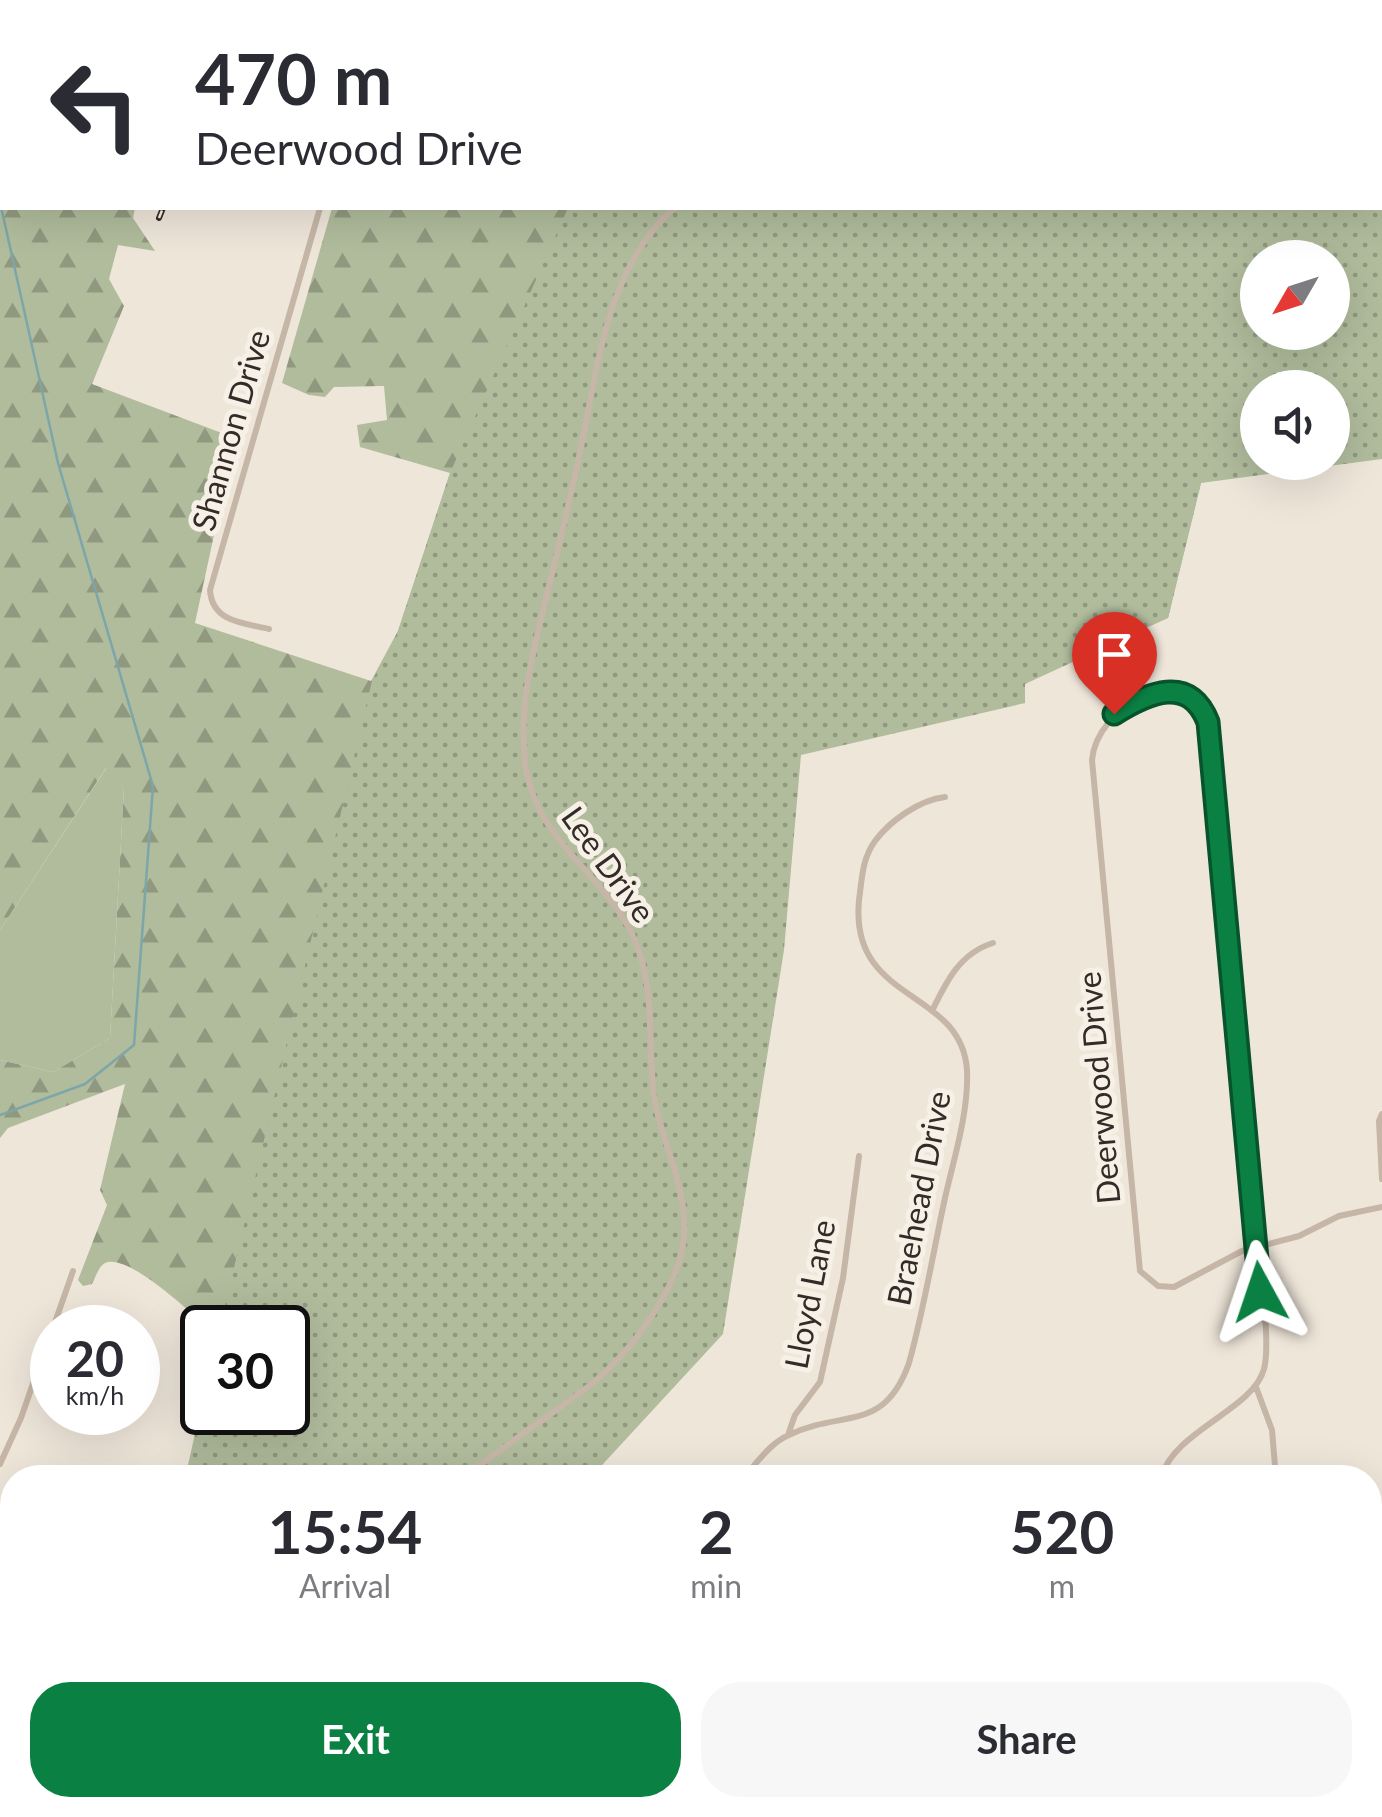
<!DOCTYPE html>
<html lang="en">
<head>
<meta charset="utf-8">
<style>
	:root { --surface:#fff; --page:#f7f7f7; --text:#2b2b33; --muted:#7c7c81; --accent:#0b8043 }
	body { margin:0; font-family:Lato,sans-serif; background:var(--page); color:var(--text); height:100vh; display:flex; flex-direction:column; font-size:38px; white-space:nowrap }
	* { box-sizing:border-box; margin:0 }
	p { font-size:32px; color:var(--muted) }
	.icon { flex:none; width:55px; height:55px; fill:none; stroke:currentColor; stroke-width:2; stroke-linecap:round; stroke-linejoin:round }
	.map { position:relative; flex:1; overflow:hidden }
	.details { position:absolute; left:0px; top:1465px; width:1382px; height:352px; display:flex; flex-direction:column; background:var(--surface); border-radius:40px 40px 0 0; box-shadow:0 10px 40px #0002 }
	.details>* { flex:none }
	.top-card { position:absolute; left:0px; top:0px; width:1382px; height:210px; box-shadow:0 10px 40px #0002; background:#fff; color:var(--text); overflow:hidden }
	.needle { width:65px; rotate:231deg }
	.buttons { position:absolute; left:1240px; top:240px; display:grid; gap:20px }
	.buttons a { display:grid; place-items:center; width:110px; height:110px; border-radius:50%; background:var(--surface); box-shadow:0 10px 40px #0002; font-size:50px }
	.speed { position:absolute; left:30px; top:1305px; display:flex; gap:20px; font-size:50px; font-weight:700; text-align:center }
	.speed>* { display:grid; place-content:center; width:130px; height:130px; border-radius:50%; background:var(--surface); box-shadow:0 10px 40px #0002; line-height:1 }
	.speed small { font-size:25px; font-weight:400 }
	.speed .limit { border:5px solid #111; border-radius:15px; background:#fff; color:#111 }
	.pin { position:absolute; display:grid; place-items:center; width:85px; height:85px; color:#fff; margin:-102px -42px; border-radius:50% 50% 50% 0; rotate:-45deg; box-shadow:0 0 10px #0007 }
	.pin .icon { rotate:45deg }
	.me { position:absolute; width:110px; margin:-55px; rotate:355deg; stroke-linejoin:round; filter:drop-shadow(0 0 8px #0008) }
	.turn { display:flex; align-items:center; gap:35px; height:210px; padding:0 30px; font-size:45px }
	.turn .icon { width:130px; height:130px; stroke-width:2.5 }
	.turn b { display:block; font-size:70px; line-height:85px }
	.eta { display:flex; justify-content:space-evenly; align-items:center; height:170px; text-align:center }
	.eta b { font-size:60px; font-weight:700; line-height:70px }
	.button { display:flex; gap:20px; margin-top:auto; padding:20px 30px }
	.button a { flex:1; height:115px; border-radius:40px; background:var(--accent); color:#fff; font-size:40px; font-weight:700; line-height:115px; text-align:center }
	.button a+a { background:var(--page); color:var(--text) }
	.map>svg:first-child { display:block }
</style>
</head>
<body>
<div class="map">
<svg width="1382" height="1817" viewBox="0 0 1382 1817">
	<defs>
		<pattern id="forest-firs" width="22" height="20" patternUnits="userSpaceOnUse" patternTransform="scale(2.5)"><rect width="22" height="20" fill="#b0bc9c"/><path d="M5 1l3.5 6h-7zM16 11l3.5 6h-7z" fill="#90997f"/></pattern>
		<pattern id="park-dots" width="8" height="8" patternUnits="userSpaceOnUse" patternTransform="scale(2.5)"><rect width="8" height="8" fill="#b0bc9c"/><path d="M2 2h.1M6 6h.1" fill="none" stroke="#90997f" stroke-width="1.8" stroke-linecap="round"/></pattern>
	</defs>
	<rect width="100%" height="100%" fill="#efe6da"/>
	<path fill="#b0bc9c" d="M107,767L124,788L110,1038L53,1072L0,1060V930Z"/>
	<path fill="url(#forest-firs)" fill-rule="evenodd" d="M0,0H117L2,2V208H135L133,218L155,251L118,245L109,279L124,306L92,384L235,438L195,623L371,681L398,631L450,473L360,447L357,425L387,420L384,386L334,387L325,397L309,395L282,383L332,208H1380V2H734L737,0H1382V381L1333,388H1258L1201,483L1168,618L865,708L618,691L288,1328L207,1327C191,1313 127,1252 105,1263C99,1266 95,1278 92,1284L83,1286L78,1280L107,1205L100,1190L125,1084L8,1128L0,1138V1060L53,1072L110,1038L124,788L106,768L0,930ZM1258,258H1332V332H1258Z"/>
	<path fill="url(#park-dots)" fill-rule="evenodd" d="M822,0H1382V459L1201,483L1168,618L1025,684V703L801,755L784,950L723,1334L591,1477L185,1478L202,1403V1412H288V1328L220,1327L372,681L398,631L450,473L568,208H1380V2H819ZM1258,258H1332V332H1258ZM1258,388H1332V462H1258Z
		M60,1805H310L324,1817H48Z"/>
	<g fill="none" stroke-linecap="round" stroke-linejoin="round">
		<path stroke="#7ca6a9" stroke-width="2.5" d="M0,202L58,463L153,786L134,1045L85,1084L0,1115"/>
		<path stroke="#c6b6a7" stroke-width="6" d="M412,2L413,0
			M1380,54H1382
			M269,629C243,623 212,622 210,590L320,208
			M932,1011C946,982 960,953 993,943
			M1382,1114L1379,1121L1382,1179
			M53,1328L73,1271
			M1256,1387L1272,1430L1276,1478
			M788,1435L795,1415L820,1382L843,1278L859,1156
			M0,1464L21,1418L52,1329
			M459,1478C483,1465 505,1446 528,1430C550,1414 574,1399 595,1381C632,1350 681,1285 684,1236C688,1187 661,1143 654,1096C647,1041 657,984 631,932C601,873 537,839 526,769C517,708 534,648 548,590C560,541 572,492 582,442C599,360 608,267 674,208
			M743,1478C757,1463 770,1443 789,1435C842,1409 884,1434 909,1363C924,1309 933,1253 945,1198C954,1158 969,1111 967,1070C961,987 849,1004 859,900C862,879 862,859 875,841C890,821 919,800 945,797
			M1161,1478C1173,1431 1253,1410 1264,1369C1272,1338 1257,1253 1254,1217C1246,1123 1237,1029 1229,935C1223,865 1220,792 1209,723C1183,659 1097,706 1092,760L1140,1271L1158,1286L1174,1287L1242,1251L1299,1236L1339,1216L1382,1207
			M0,1783L12,1787
			M429,1805L445,1810L472,1805
			M639,1805L723,1817
			M1190,1805L1191,1817
			M1330,1805L1335,1817
			M129,1817L140,1805
			M825,1817L833,1805
			M1064,1817L1068,1805"/>
		<path stroke="#998679" stroke-width="10" d="M1370,1747L1382,1737
			M1289,1817L1303,1805"/>
		<defs>
			<path id="rail" d="M153,0L155,2
				M159,218L163,208"/>
		</defs>
		<use href="#rail" stroke="#332b27" stroke-width="6"/>
		<use href="#rail" stroke="#f7f0e6" stroke-width="2.5" stroke-dasharray="8" stroke-linecap="butt"/>
	</g>
	<g fill="none" stroke-linecap="round" stroke-linejoin="round">
		<defs>
			<path id="route" d="M1114,714C1148,693 1189,674 1208,722L1260,1292"/>
		</defs>
		<use href="#route" stroke="#07532c" stroke-width="25"/>
		<use href="#route" stroke="#0b8043" stroke-width="18"/>
	</g>
	<g text-anchor="middle" dominant-baseline="central" stroke-width="10" stroke-linejoin="round" paint-order="stroke">
		<g font-size="32" fill="#332b27" stroke="#f7f0e6">
			<text transform="translate(230 430) rotate(-74)">Shannon Drive</text>
			<text transform="translate(609 864) rotate(54)">Lee Drive</text>
			<text transform="translate(1098 1088) rotate(-95)">Deerwood Drive</text>
			<text transform="translate(918 1198) rotate(-79)">Braehead Drive</text>
			<text transform="translate(809 1294) rotate(-79)">Lloyd Lane</text>
		</g>
	</g>
</svg>
<div class="buttons">
<a><svg class="needle" viewBox="-14 -14 28 28"><path d="M0-13l5 13h-10z" fill="#e53935"/><path d="M0 13l5-13h-10z" fill="#7c7c81"/></svg></a>
<a><svg class="icon" aria-label="sound" viewBox="0 0 24 24"><path d="M4 9h4l5-4v14l-5-4H4zM17 9q2 3 0 6"/></svg></a>
</div>
<div class="speed"><div>20<small>km/h</small></div><div class="limit">30</div></div>
<div class="pin" style="left:1114px;top:714px;background:#d93025"><svg class="icon" aria-label="arrive" viewBox="0 0 24 24"><path d="M6 21V4h12l-3 4 3 4H6"/></svg></div>
<svg class="me" style="left:1260px;top:1292px" viewBox="-20 -20 40 40"><path d="M0-17L14 15 0 8-14 15z" fill="#0b8043" stroke="#fff" stroke-width="4"/></svg>
<div class="top-card">
<div class="turn"><svg class="icon" aria-label="left" viewBox="0 0 24 24"><path d="M17 20v-9H6M10 6l-5 5 5 5"/></svg><div><b>470 m</b>Deerwood Drive</div></div>
</div>
<section class="details">
<div class="eta">
<div><b>15:54</b><p>Arrival</p></div>
<div><b>2</b><p>min</p></div>
<div><b>520</b><p>m</p></div>
</div>
<div class="button"><a>Exit</a><a>Share</a></div>
</section>
</div>
</body>
</html>
